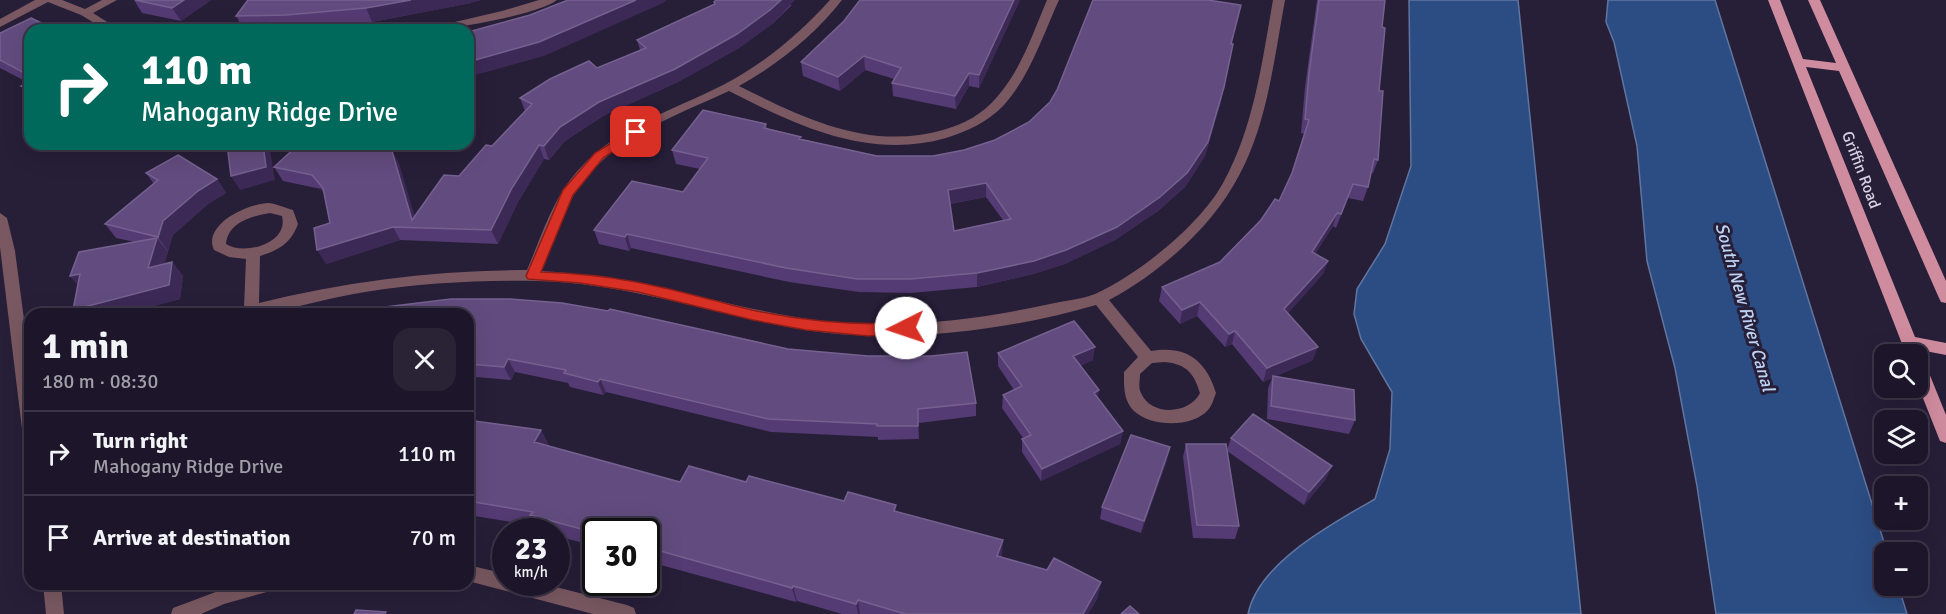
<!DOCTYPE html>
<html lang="en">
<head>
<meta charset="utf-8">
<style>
	:root { --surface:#1d162a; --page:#2a2336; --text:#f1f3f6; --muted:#a09fa8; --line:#3b3547 }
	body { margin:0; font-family:Signika,sans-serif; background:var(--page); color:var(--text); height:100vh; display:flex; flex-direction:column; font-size:22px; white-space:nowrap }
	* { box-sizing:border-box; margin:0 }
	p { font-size:20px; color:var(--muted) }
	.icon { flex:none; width:33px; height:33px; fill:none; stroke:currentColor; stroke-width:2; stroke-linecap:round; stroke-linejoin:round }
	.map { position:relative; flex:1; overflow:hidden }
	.sheet { position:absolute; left:24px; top:308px; width:450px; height:282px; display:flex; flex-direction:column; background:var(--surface); border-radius:18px; box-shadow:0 6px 24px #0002,0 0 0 2px var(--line) }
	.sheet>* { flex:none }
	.banner { position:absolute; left:24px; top:24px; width:450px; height:126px; border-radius:18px; box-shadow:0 6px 24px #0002,0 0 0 2px var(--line); background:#00695c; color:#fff; overflow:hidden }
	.fabs { position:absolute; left:1874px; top:344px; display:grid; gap:12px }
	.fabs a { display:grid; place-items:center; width:54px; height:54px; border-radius:12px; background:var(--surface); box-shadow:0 6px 24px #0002,0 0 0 2px var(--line); font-size:30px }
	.speed { position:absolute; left:492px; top:518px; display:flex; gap:12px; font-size:30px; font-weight:700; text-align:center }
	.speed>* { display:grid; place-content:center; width:78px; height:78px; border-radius:50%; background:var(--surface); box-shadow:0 6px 24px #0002,0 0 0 2px var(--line); line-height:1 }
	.speed small { font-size:15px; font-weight:400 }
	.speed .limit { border:3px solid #111; border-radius:9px; background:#fff; color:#111 }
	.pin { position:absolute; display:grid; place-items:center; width:51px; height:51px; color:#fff; margin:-26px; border-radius:12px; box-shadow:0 3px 9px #0006 }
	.me { position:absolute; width:66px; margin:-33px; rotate:266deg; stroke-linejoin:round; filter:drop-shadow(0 0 4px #0008) }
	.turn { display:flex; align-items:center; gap:21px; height:126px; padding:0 18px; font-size:27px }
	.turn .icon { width:78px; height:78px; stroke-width:2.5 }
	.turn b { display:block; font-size:42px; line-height:51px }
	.round { display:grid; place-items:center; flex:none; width:63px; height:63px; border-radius:18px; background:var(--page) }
	.head { display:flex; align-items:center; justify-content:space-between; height:102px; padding:0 18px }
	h1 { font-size:36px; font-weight:800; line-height:45px }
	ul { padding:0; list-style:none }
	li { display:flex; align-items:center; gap:18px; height:84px; padding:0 18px; border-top:2px solid var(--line) }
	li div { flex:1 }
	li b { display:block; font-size:22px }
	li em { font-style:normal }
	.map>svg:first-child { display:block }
</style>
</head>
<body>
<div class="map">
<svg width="1946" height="614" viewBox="0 0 1946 614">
	<rect width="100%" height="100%" fill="#271e38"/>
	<path fill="#2c4d83" stroke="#6075a0" stroke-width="1.5" d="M1409,0H1518L1581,614H1248C1258,563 1333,523 1375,499L1390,449L1392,392L1361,339L1354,314L1357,289L1385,244L1411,166Z
		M1608,0H1715L1887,552H1884V585H1898L1907,614H1716L1697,486L1675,368L1647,261L1637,146L1614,42L1606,22Z"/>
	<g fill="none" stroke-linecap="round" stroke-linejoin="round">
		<path fill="#795861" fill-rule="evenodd" d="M35,0H62L85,9L102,0H117L93,13L120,30H106L81,15L48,2L0,27V19Z
			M539,0H557C540,14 451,30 427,30L429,28L502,11Z
			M830,0H842C815,35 777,65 739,86C803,118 870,151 943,130C964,124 983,114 997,97C1021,70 1033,33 1047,0H1059C1043,35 1030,76 1004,105C988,122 968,131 946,138C869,160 797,126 729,91C671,118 606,139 572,198C559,221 551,247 541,271C633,276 712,303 801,318C882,331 966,322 1045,305C1061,301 1080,300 1095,294C1139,274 1200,225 1223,183C1254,127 1262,62 1273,0H1285C1267,100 1262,174 1183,247C1161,267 1136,286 1109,300L1151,351C1186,345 1206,360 1216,393C1214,398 1212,406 1208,410C1192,428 1151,427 1134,411C1123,400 1124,386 1124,372L1138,357L1096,305C1007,331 891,345 800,329C712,314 627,283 537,281C480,280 422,283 365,292C331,297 298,308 263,313C253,315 242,314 232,314L234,310L244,307L246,259L229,257L214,250C202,224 249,203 269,203C277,204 286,208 293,210L298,224C291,243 279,250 260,256L259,303C347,281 436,270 527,270C540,240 550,207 570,180C610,128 668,113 723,85C764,64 799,34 830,0ZM270,213L282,216C289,243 245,256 226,244C228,222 252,216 270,213ZM1165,362C1186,364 1194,373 1200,393C1190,414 1151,417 1141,393C1138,388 1140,380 1140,374L1152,363Z
			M0,213L7,218L15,251L30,365V436L24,434L22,429L0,247Z
			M468,565L506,574V582H536L627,605L634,608L636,614H593L468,581Z
			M43,584H61L64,614H46Z
			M237,584H276L274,590L224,604L201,614H171L173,608Z"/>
		<path fill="#cf8c9e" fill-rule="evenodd" d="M1768,0H1780L1803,59L1836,63L1808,0H1820L1946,281V303L1941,302L1939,298L1839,71L1806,67L1915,337L1946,343V355L1920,350L1922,354L1920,358L1925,363L1946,415V443L1940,441L1938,436L1917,383V354H1906Z"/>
	</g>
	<path fill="#543b73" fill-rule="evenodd" d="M134,0H211L181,21L142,13Z
		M248,0L471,3L372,22L293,29L244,30L236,16Z
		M1020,0L979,88L969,86L956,109L893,96L892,83L894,79L865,70L840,91L803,76L801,62Z
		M1317,0H1385L1382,27L1379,91L1378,160L1373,173H1371L1368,187L1363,201L1348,198L1336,228L1333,226L1315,254L1328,261L1323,274L1288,313L1313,360L1276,376L1355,420L1349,434L1267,419L1268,389L1272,378L1263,382L1232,344L1225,347L1197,316L1180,324L1159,301L1162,287L1220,262L1279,201L1292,173L1304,134L1301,133L1305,87Z
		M714,2L792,5L772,24L739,48L678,82L603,116L565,141L549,160L544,159L518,202L498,244L400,240L326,264L330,223L324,193L321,189L283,181L274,167L392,151L399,164L414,217L492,146L525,111L520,98L597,68L640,50L637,40L714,4Z
		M1241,5L1231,44L1221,101L1205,156L1185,187L1158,211L1115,240L1065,264L1033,274L977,287L911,293L859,292L789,282L631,248L629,251L599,244L594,230L683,192L700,169L676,164L672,150L766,124L767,129L801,139L877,156H933L964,150L995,140L1029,122ZM986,197L1003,220L954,231L950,204Z
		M30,30V97L21,86L27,82L0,68V33Z
		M146,173L217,179L226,193L208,204L173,235L168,251H167L168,252L164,264L172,262L183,276L180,299L124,314H76L73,310L78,285L70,276L135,242L116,238L105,224L154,184Z
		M468,314L976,403V416L919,423V439L878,440V437L771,432L606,392L603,395L570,387L568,383L515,372L511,380L476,377L474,374H468Z
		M998,353L1093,360L1080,366L1098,398L1123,431L1120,444L1041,481L1022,452V439L1023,438L1002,408L1003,395L1014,390L998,366Z
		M468,418L475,419L476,421L541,430L549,446L680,482H746L897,511L1002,555L1001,557L1098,597L1088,614H842L797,601L796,602L646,561V531H596V546L556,536V531H539L537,526L468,515Z
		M1231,438L1326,479L1304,505L1227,451L1239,526L1235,539L1193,538L1183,457L1186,444L1227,450Z
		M1167,460L1141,533L1100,519L1102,507Z"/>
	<path fill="#3c2956" d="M184,0H211L181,21L172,8Z
		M411,0H482L471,3L372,22L366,8Z
		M636,0H667L663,3L544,56L468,77V62Z
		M781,0H795L772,24L739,48L678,82L603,116L565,141L549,160L544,146L560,127L599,102Z
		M1014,0H1020L979,88V75Z
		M864,56L865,70L840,91L838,77Z
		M969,73V86L956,109L955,96Z
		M1224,87L1221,101L1205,156L1185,187L1158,211L1115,240L1065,264L1033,274L977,287V273Z
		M263,144H269L275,180L240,190L231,176Z
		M539,145L544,159L518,202L498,244L491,230L512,188Z
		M392,151L399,164L418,227L412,220Z
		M217,179L226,193L208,204L173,235L168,251L158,237L163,221L198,191Z
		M986,183V197L948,204V190Z
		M1353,184L1348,198L1336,228L1341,214Z
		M1337,213L1333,226L1307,266L1312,252Z
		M393,227L400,240L326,264L317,250Z
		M627,234L631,248L629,251L625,237Z
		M157,238L168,252L159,282L148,268Z
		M1328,261L1323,274L1279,323L1284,309Z
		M172,262L183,276L180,299L124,314H76L73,310Z
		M80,274L82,290L70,276Z
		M1200,302L1197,316L1180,324L1182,310Z
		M1235,331L1232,344L1225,347L1229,334Z
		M1095,347L1093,360L1071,370L1073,356Z
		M1318,347L1313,360L1263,382L1267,368Z
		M508,359L515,372L511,380L504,367Z
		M600,379L606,392L603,395L598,382Z
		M1099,390L1097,404L1094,393Z
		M918,409L919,423V439L918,426Z
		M541,430L549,446L534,442Z
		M1123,431L1120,444L1041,481L1042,469Z
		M1170,447L1167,460L1141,533L1144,521Z
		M1332,466L1326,479L1304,505L1309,492Z
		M1003,540L1002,555L997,571V556Z
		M1101,582L1098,597L1088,614H1083Z
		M132,584H142L135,586Z
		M793,586L797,601L796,602L792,588Z
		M858,600L860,614H858L856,604Z"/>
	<path fill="#624c7f" stroke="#75618f" stroke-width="1.5" fill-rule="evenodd" d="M135,0H184L172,8Z
		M248,0H411L366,8L286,15L236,16Z
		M568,0H636L539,42L468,62V32L530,15Z
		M716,0H781L770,10L737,34L675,69L599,102L560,127L544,146L539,145L512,188L491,230L393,227L317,250L314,228L330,223L323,188L312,175L274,167L299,144H363L371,146L374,144H386L392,151L412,220L444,175L459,176L486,145L492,146L532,104L520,98L550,79L589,61L597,68L646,48L637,40L715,4L714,2Z
		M860,0H1014L979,75L969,73L955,96L892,83L901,68L864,56L838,77L801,62L844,21Z
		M1093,0H1208L1241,5L1231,44H1233L1224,87L1208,142L1187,173L1160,197L1117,227L1066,250L1034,261L977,273L910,279H857L786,268L627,234L625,237L594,230L632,181L683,192L708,158L672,150L703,110L766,124L764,128L801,137L799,139L877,156H933L964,150L995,140L1029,122L1050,102L1057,90ZM986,183L1011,219L954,231L948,190Z
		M1319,0H1385L1382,27L1385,28L1379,91H1383L1378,160L1374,159L1368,187L1353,184L1341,214L1337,213L1312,252L1328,261L1284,309L1318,347L1267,368L1235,331L1229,334L1200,302L1182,310L1162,287L1220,262L1261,220L1275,199L1279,201L1292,173L1309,120L1305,119L1309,73Z
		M31,18L56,30H30V76L0,60V33Z
		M30,81V89L21,86Z
		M227,144H263L266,167L231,176Z
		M178,155L217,179L198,191L163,221L158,237L105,224L158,180L146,173Z
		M157,238L148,268L172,262L169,285L73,310L80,274L70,276L79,252Z
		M451,299H510L562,303L608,311L610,309L788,349L868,356H932L967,352L976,403L918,409V426H877V424L768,419L600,379L598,382L564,373L566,370L508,359L504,367L469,364L471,360H468V314H327Z
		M1074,321L1095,347L1073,356L1099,390L1094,393L1123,431L1042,469L1022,439L1031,435L1003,395L1022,386L998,353Z
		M1273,376L1354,390L1355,420L1271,406Z
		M1253,414L1332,466L1309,492L1231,438Z
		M468,418L475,419L474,421L541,430L534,442L680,482L689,466L746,482L749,476L844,501L848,492L896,505L894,511L1003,540L997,556L1047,570L1054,558L1101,582L1083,614H905L858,600L856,604L793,586L792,588L646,547V531H596V533L530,515L533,512L468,501Z
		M1131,435L1170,447L1144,521L1102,507Z
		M1186,444H1226L1239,526L1197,525Z
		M1130,606L1139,614H1121Z
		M356,610L386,612L385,614H354Z"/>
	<path fill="#d93025" stroke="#8d1f18" stroke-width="1.5" d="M636,128L642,132L640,134L603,158L573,195L541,272C573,273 605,276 636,282C675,289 713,301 752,310C803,321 854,326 906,323L913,328L911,332L869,336L806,330L753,320L638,292L580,283L528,279L526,276L563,190L595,153Z"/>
	<g text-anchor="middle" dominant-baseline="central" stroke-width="6" stroke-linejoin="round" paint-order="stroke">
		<g font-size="16" fill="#d8d2e4" stroke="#271e38">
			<text transform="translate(1861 170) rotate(69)">Griffin Road</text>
		</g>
		<g font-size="18" font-style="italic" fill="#bdd2f3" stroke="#271e38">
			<text transform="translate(1745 307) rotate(74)">South New River Canal</text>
		</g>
	</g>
</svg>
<div class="fabs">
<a><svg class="icon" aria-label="search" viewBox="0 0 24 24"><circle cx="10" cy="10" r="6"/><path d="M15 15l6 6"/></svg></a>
<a><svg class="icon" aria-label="layers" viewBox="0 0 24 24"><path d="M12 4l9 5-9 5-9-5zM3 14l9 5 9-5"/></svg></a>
<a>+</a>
<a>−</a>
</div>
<div class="speed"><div>23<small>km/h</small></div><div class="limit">30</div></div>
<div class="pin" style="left:636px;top:132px;background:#d93025"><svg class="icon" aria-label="arrive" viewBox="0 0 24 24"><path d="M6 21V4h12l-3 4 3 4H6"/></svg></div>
<svg class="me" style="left:906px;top:328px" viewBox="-20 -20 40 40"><circle r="19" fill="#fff"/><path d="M0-13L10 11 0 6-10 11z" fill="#d93025"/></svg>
<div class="banner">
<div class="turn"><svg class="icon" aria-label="right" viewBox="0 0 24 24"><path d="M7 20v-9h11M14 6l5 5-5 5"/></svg><div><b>110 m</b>Mahogany Ridge Drive</div></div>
</div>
<section class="sheet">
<div class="head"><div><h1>1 min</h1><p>180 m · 08:30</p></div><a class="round"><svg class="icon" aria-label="close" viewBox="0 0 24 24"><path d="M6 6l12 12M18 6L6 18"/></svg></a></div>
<ul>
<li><svg class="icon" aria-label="right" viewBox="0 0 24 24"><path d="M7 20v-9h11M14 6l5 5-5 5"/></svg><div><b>Turn right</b><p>Mahogany Ridge Drive</p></div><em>110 m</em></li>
<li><svg class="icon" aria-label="arrive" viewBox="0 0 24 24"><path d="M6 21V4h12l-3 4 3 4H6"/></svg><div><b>Arrive at destination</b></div><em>70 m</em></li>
</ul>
</section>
</div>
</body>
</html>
